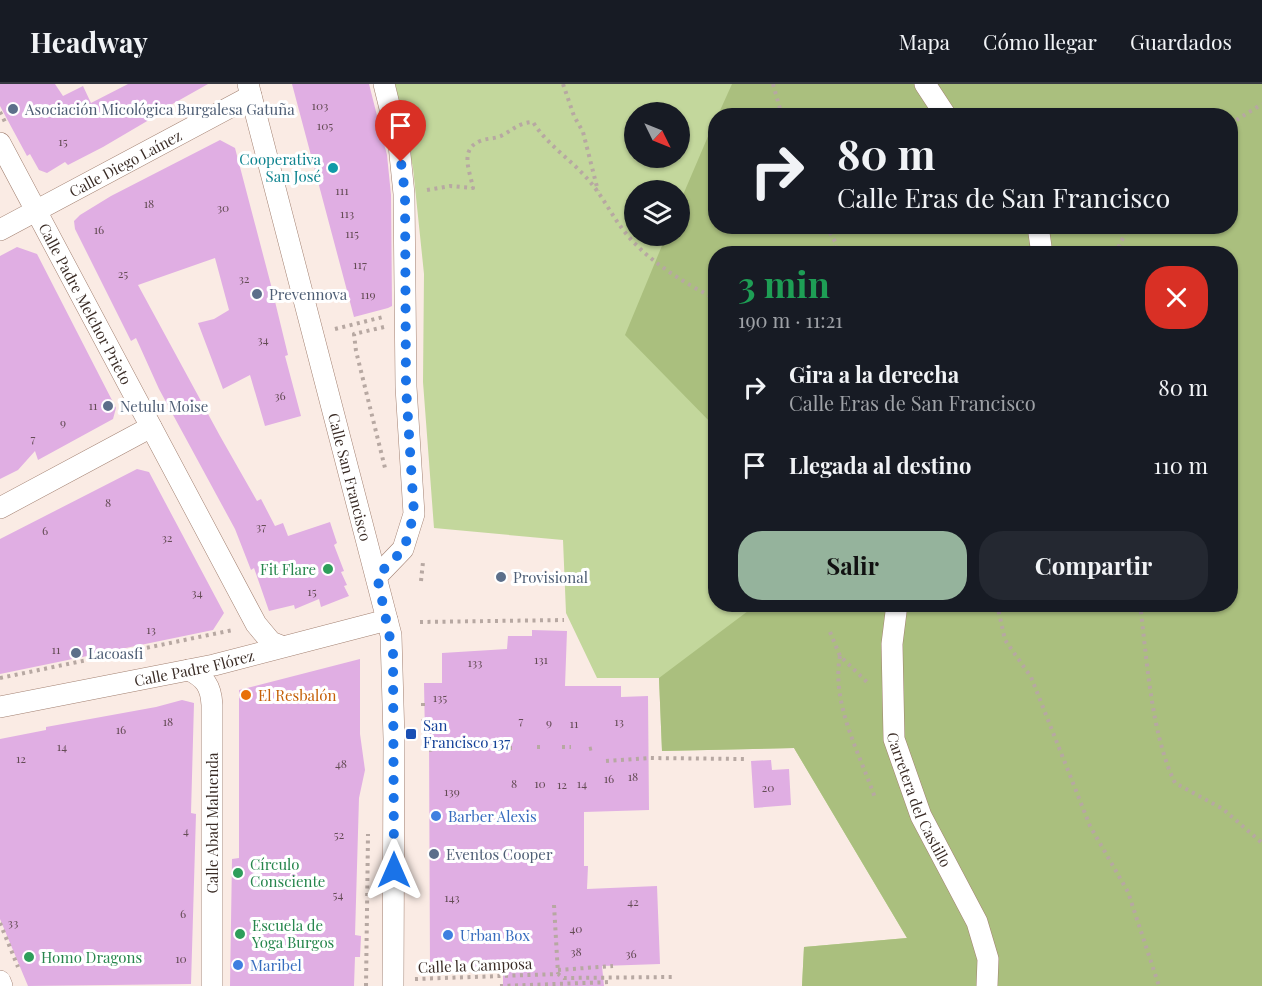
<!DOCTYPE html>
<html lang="es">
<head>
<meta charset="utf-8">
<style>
	:root { --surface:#171b24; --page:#242831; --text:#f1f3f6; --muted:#9ea1a6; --line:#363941; --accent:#95b39c }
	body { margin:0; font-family:"Playfair Display",serif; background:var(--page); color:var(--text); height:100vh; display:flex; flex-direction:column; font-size:22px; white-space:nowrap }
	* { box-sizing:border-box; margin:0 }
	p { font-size:20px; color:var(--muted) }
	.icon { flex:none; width:33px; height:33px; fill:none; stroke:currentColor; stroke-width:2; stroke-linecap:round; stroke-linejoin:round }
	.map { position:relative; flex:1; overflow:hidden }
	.details { position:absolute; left:708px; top:162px; width:530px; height:366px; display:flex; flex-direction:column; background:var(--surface); border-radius:24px; box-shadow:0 2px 4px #0004 }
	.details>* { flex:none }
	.top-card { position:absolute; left:708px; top:24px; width:530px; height:126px; border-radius:24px; box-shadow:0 2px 4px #0004; background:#171b24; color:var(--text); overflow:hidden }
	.needle { width:39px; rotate:133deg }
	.fabs { position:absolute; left:624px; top:18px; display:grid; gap:12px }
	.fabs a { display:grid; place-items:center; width:66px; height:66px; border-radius:50%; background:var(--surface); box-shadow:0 2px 4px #0004; font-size:30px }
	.pin { position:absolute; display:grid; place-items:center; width:51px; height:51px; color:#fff; margin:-62px -26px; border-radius:50% 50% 50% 0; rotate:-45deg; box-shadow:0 0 6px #0007 }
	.pin .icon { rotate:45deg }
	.me { position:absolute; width:66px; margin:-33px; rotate:0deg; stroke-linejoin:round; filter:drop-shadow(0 0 4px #0008) }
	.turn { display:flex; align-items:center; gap:21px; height:126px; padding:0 30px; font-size:27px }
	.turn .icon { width:78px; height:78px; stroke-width:2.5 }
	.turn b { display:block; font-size:42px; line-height:51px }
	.round { display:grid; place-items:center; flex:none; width:63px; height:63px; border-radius:24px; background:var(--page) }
	.head { display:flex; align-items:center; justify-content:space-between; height:102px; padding:0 30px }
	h1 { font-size:36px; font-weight:700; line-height:45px; color:#1e9e55 }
	.action { display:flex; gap:12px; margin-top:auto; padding:12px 30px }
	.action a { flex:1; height:69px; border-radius:24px; background:var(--accent); color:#111; font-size:24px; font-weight:700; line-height:69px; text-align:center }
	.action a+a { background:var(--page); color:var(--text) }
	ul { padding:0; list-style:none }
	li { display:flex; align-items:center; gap:18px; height:78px; padding:0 30px }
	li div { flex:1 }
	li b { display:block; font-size:22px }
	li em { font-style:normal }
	header { display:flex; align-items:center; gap:36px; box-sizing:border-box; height:84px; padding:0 30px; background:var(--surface); border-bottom:2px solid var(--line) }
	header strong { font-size:28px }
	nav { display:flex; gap:33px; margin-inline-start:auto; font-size:21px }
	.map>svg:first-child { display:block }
</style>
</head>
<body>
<header>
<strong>Headway</strong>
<nav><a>Mapa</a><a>Cómo llegar</a><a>Guardados</a></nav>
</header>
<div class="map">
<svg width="1262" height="902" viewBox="0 0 1262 902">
	<rect width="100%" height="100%" fill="#faebe4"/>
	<path fill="#c3d79c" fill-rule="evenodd" d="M395,0H1262V902H802L804,863L907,854L794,664L662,667L659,594H597L566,529L563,456L434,444L423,298L424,190L413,84ZM634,28H680V74H634ZM716,32H1230V142H716ZM634,106H680V152H634ZM716,170H1230V520H716Z"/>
	<path fill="#aabf7e" d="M732,0H1262V902H802L804,863L907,854L794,664L662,667L659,594L756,521L1230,520V170H716L715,343L625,251L666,152H680V118L715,36L716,142H1230V32L718,31Z"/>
	<path fill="#e0aee3" d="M0,0H55L63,12L83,2L91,19L128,0H208L153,31L154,33L103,63L68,81L65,78L47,89L39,86L30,70L27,72L0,22Z
		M292,0H369L387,71L391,111L392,222L388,224L354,233Z
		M220,56L235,64L271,201L288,271L285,272L301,332L265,342L250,291L223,305L198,239L214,235L229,226L215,174L138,201L220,352L257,417L261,415L275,442L283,439L288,452L330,438L337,459L334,461L344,487L341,488L347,501L344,502L349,512L321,523L319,515L295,525L294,521L269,527L254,484L251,486L235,445L159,305L136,254L131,257L75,145L74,137L80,131L111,112Z
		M17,163L37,170L116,324L113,335L38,376L35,367L18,386L0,395V172Z
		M137,385L149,388L224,529L213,546L0,590V455Z
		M532,546L567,547L565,602H621V613L648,612L649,726L584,728V782H588L587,805L657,802L660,880L602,882L604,902H503V882L430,885L429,654H425L424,599H442V569L507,565L508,552H532Z
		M360,575V650L365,686L359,714L355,851L361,852L360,873H355L354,902H230L232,775L239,774V606Z
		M182,616L194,619L191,729L196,730L191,900L28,902L0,835V655L46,646V643L156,623Z
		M771,676L772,686L789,685L791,721L754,724L751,677Z"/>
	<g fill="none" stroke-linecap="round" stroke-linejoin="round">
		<defs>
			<g id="minor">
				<path id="s1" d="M248,0L391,551L394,655L393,902"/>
				<path d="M925,0L946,32"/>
				<path id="s2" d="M0,59L256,540L271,558L281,562"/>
				<path d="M1038,142L1042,170"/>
				<path id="s3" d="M0,146L251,12"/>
				<path d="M0,424L151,343"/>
				<path d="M377,492L403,465L414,430L406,303L404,110L399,61L384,0"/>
				<path id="s4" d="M897,520L892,560L894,655L921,732L977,838L988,875L987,902"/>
				<path d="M189,586C205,594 211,602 212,621V902"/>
				<path id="s5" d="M0,623L214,581L387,536"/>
				<path d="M0,897L2,902"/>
			</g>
		</defs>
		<use href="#minor" stroke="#a28071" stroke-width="22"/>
		<path stroke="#b7a8a2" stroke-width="4" stroke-dasharray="3 4.5" stroke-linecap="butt" d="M563,0L574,32L583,48L598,107
			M773,0L782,32
			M0,28L5,38
			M1230,40L1262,20
			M427,106L450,102L473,104C470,87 459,66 480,57C487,54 496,55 503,51C514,45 518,39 533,38C546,59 566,72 583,90C599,106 608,125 621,143C643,174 682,198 716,215
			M826,142L837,161L835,170
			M1115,170L1129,142
			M384,243L354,250L356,267L386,388
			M335,245L383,233
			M421,497L423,478
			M997,520L1005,556L1031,593L1090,742L1128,808L1159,902
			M1140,520C1147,575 1151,650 1175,699L1223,725L1262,759
			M420,538L564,536
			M830,548L840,572L869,600
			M840,572C831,620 860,670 875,714
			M0,594L233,546
			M423,619V625
			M423,635L424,640
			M537,663H542
			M562,663H571
			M509,664H516
			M450,665H454
			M589,665L594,664
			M429,666L435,665
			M606,677L649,674L745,675
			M554,821L558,890
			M0,839L18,883
			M558,886L613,882
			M415,895L558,890L564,894L675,893
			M366,902L368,750
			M500,902L611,898"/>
		<use href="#minor" stroke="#fff" stroke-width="21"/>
	</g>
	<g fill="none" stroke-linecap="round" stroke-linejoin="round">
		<path stroke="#1a73e8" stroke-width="10" stroke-dasharray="0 18" d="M394,786L393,569L377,492L404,465L414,430L406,303L405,110L401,78"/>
	</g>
	<g fill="#5c6f8a" stroke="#fff" stroke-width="2">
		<circle cx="13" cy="25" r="6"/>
		<circle cx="257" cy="210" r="6"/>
		<circle cx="108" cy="322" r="6"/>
		<circle cx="501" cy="493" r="6"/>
		<circle cx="76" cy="569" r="6"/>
		<circle cx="434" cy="770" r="6"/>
	</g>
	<circle fill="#0f9aa8" stroke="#fff" stroke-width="2" cx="333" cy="84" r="6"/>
	<g fill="#2e9e5b" stroke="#fff" stroke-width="2">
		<circle cx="328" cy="485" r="6"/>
		<circle cx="238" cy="789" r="6"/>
		<circle cx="240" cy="850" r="6"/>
		<circle cx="29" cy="873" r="6"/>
	</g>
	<circle fill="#e8710a" stroke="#fff" stroke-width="2" cx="246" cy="611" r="6"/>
	<rect fill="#1a4fb4" stroke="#fff" stroke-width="2" x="405" y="644" width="12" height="12" rx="3"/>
	<g fill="#3f7fe0" stroke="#fff" stroke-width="2">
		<circle cx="436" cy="732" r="6"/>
		<circle cx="448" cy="851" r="6"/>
		<circle cx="238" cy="881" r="6"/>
	</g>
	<g text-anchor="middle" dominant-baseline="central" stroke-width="6" stroke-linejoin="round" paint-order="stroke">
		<g font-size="12" fill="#644c55">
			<text x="320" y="21">103</text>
			<text x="325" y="41">105</text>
			<text x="63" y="57">15</text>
			<text x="342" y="106">111</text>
			<text x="149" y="119">18</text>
			<text x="223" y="123">30</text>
			<text x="347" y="129">113</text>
			<text x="99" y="145">16</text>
			<text x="352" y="149">115</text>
			<text x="360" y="180">117</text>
			<text x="123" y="189">25</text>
			<text x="244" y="194">32</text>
			<text x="368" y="210">119</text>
			<text x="263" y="255">34</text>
			<text x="280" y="311">36</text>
			<text x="93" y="321">11</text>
			<text x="63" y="338">9</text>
			<text x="33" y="354">7</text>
			<text x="108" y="418">8</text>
			<text x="261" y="442">37</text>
			<text x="45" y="446">6</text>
			<text x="167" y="453">32</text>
			<text x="312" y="507">15</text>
			<text x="197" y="508">34</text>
			<text x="151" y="545">13</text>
			<text x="56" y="565">11</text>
			<text x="541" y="575">131</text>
			<text x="475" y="578">133</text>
			<text x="440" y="613">135</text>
			<text x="521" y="636">7</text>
			<text x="168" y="637">18</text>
			<text x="619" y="637">13</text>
			<text x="549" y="638">9</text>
			<text x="574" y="639">11</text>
			<text x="121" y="645">16</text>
			<text x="62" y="662">14</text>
			<text x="21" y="674">12</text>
			<text x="341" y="679">48</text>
			<text x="633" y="692">18</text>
			<text x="609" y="694">16</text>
			<text x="514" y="699">8</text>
			<text x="540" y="699">10</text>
			<text x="582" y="699">14</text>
			<text x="562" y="700">12</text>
			<text x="768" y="703">20</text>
			<text x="452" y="707">139</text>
			<text x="186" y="746">4</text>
			<text x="339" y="750">52</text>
			<text x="338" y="810">54</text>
			<text x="452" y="813">143</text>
			<text x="633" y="817">42</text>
			<text x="183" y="829">6</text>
			<text x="13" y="838">33</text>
			<text x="576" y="844">40</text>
			<text x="576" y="867">38</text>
			<text x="631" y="869">36</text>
			<text x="181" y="874">10</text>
		</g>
		<g font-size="15" fill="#4e5e75" stroke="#fff" text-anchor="start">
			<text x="25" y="25">Asociación Micológica Burgalesa Gatuña</text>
			<text x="269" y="210">Prevennova</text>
			<text x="120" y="322">Netulu Moise</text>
			<text x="513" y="493">Provisional</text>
			<text x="88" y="569">Lacoasfi</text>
			<text x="446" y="770">Eventos Cooper</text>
		</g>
		<g font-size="15" fill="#0d838f" stroke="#fff" text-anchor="end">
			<text x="321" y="75">Cooperativa<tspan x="321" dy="17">San José</tspan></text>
		</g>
		<g font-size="15" fill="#3a2c26" stroke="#fff">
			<text stroke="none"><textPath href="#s3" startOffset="142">Calle Diego Laínez</textPath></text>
			<text stroke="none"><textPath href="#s2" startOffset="182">Calle Padre Melchor Prieto</textPath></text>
			<text stroke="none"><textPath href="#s1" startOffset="406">Calle San Francisco</textPath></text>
			<text stroke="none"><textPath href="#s5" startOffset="198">Calle Padre Flórez</textPath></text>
			<text stroke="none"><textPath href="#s4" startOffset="201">Carretera del Castillo</textPath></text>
			<text transform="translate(212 739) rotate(-90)">Calle Abad Maluenda</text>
			<text transform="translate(475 881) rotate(-2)">Calle la Camposa</text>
		</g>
		<g font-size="15" fill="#27864d" stroke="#fff" text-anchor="start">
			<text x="316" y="485" text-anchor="end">Fit Flare</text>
			<text x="250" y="780">Círculo<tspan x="250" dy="17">Consciente</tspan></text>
			<text x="252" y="841">Escuela de<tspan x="252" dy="17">Yoga Burgos</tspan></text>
			<text x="41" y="873">Homo Dragons</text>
		</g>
		<g font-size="15" fill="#c56008" stroke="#fff" text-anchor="start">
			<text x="258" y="611">El Resbalón</text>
		</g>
		<g font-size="15" fill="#164399" stroke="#fff" text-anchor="start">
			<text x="423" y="641">San<tspan x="423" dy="17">Francisco 137</tspan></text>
		</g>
		<g font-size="15" fill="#366cbe" stroke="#fff" text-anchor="start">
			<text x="448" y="732">Barber Alexis</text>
			<text x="460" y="851">Urban Box</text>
			<text x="250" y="881">Maribel</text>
		</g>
	</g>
</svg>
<div class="fabs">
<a><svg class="needle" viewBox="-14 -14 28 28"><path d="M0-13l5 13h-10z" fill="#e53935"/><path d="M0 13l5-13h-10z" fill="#9ea1a6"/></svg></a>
<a><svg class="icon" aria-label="layers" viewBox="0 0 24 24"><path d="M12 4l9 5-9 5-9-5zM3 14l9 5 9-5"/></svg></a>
</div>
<div class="pin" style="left:401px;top:78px;background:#d93025"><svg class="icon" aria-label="arrive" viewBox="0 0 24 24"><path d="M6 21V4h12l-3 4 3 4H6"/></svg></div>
<svg class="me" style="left:394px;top:786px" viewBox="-20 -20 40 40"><path d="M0-17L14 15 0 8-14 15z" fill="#1a73e8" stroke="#fff" stroke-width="4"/></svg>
<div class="top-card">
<div class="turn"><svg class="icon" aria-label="right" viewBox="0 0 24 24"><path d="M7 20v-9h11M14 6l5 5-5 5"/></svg><div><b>80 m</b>Calle Eras de San Francisco</div></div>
</div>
<section class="details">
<div class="head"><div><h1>3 min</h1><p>190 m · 11:21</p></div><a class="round" style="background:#d93025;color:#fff"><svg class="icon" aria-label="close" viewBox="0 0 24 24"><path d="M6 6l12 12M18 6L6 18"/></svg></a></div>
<ul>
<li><svg class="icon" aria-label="right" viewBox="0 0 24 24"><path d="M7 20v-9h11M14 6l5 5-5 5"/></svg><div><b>Gira a la derecha</b><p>Calle Eras de San Francisco</p></div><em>80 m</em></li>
<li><svg class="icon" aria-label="arrive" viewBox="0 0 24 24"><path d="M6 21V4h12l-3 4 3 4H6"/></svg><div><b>Llegada al destino</b></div><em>110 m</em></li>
</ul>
<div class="action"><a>Salir</a><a>Compartir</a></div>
</section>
</div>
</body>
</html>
